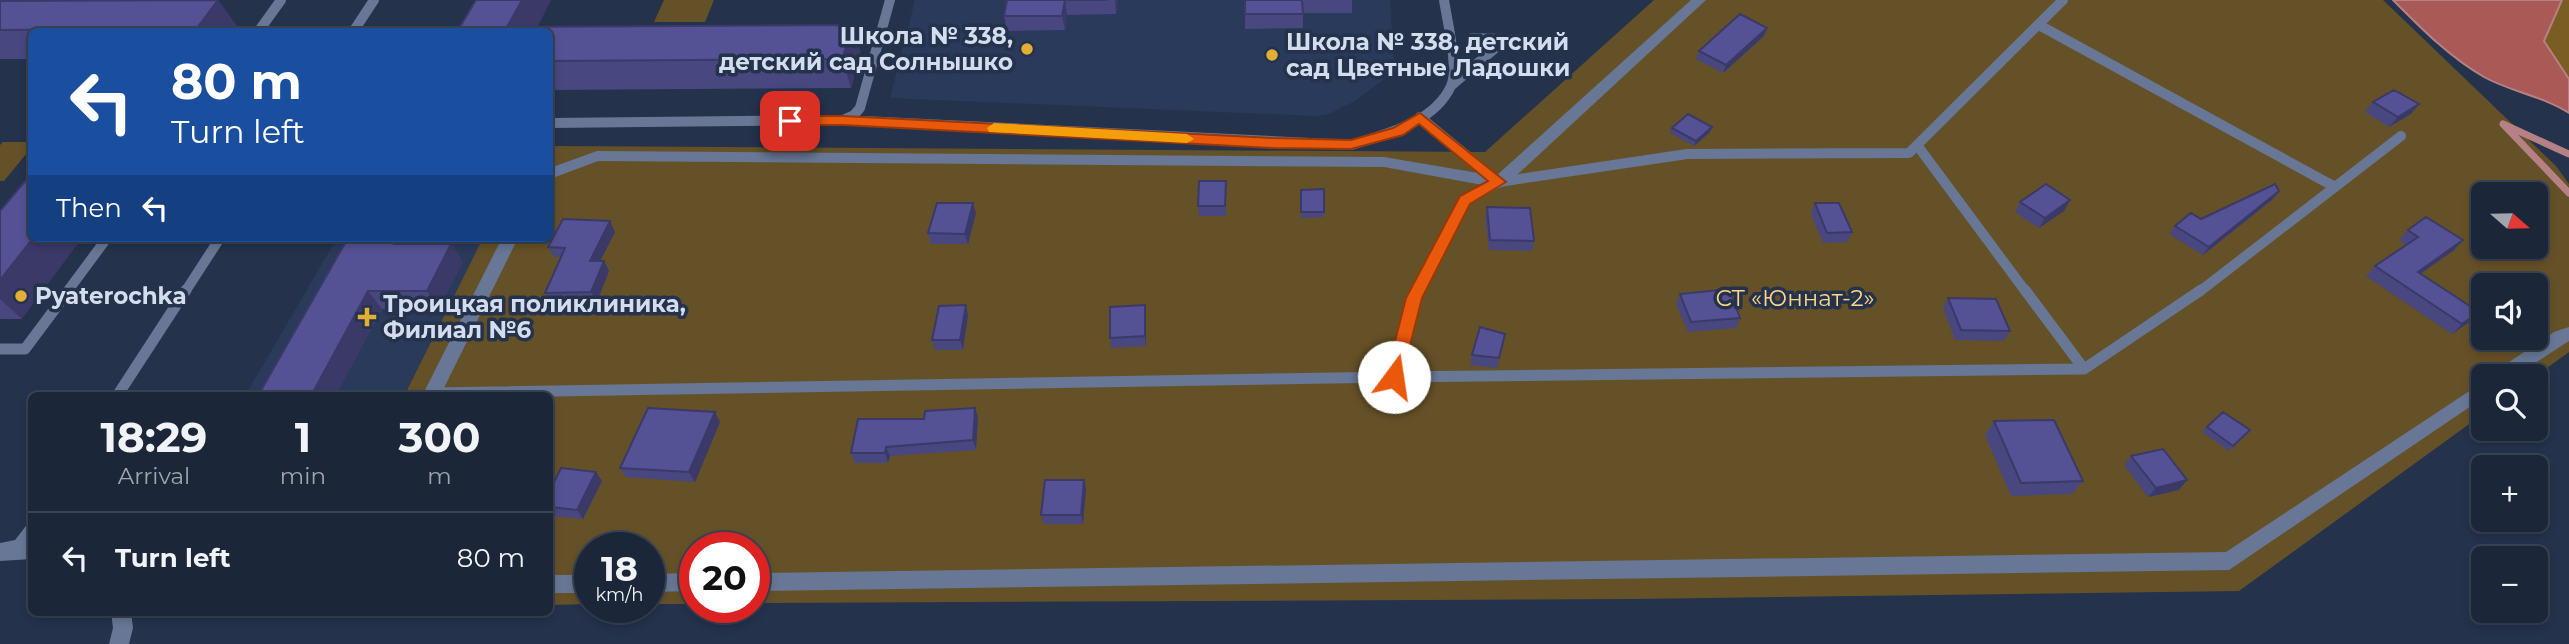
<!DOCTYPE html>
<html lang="en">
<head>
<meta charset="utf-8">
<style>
	:root { --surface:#1b2639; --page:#242e41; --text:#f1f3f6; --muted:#a0a5ae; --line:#394353 }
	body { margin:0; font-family:Montserrat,sans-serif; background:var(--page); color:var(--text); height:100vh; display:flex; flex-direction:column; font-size:26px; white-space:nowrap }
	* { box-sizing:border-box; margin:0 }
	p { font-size:23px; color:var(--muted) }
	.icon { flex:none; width:38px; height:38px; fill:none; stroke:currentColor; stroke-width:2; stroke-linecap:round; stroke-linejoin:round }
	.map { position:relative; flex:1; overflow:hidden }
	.panel { position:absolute; left:28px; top:392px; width:525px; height:224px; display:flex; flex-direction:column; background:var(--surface); border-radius:10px; box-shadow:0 4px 10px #0003,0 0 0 2px var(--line) }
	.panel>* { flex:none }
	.guide { position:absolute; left:28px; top:28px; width:525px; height:214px; border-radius:10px; box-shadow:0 4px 10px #0003,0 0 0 2px var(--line); background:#1a4fa0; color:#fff; overflow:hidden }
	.needle { width:46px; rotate:110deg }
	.fabs { position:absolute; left:2471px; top:182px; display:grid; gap:14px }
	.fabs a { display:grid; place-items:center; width:77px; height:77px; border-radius:10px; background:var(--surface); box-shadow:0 4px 10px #0003,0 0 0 2px var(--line); font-size:35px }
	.speed { position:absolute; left:574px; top:532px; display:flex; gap:14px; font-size:35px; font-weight:700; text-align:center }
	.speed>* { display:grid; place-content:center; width:91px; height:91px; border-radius:50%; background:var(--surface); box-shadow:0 4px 10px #0003,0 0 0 2px var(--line); line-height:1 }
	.speed small { font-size:18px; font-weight:400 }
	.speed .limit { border:10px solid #d22; background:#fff; color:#111 }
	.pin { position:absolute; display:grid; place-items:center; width:60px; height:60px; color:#fff; margin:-30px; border-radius:14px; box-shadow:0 4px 10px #0006 }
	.me { position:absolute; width:77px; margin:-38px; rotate:14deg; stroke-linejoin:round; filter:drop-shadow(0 0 5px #0008) }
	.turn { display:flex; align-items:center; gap:24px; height:147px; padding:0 28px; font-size:32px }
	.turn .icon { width:91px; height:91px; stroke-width:2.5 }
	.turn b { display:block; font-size:49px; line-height:60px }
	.then { display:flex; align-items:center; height:66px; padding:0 28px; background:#0003; gap:14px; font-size:26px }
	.eta { display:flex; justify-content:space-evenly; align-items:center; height:119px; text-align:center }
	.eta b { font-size:42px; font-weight:700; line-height:49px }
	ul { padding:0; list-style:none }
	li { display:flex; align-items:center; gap:21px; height:91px; padding:0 28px; border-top:2px solid var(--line) }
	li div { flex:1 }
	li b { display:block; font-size:26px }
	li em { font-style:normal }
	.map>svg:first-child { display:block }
</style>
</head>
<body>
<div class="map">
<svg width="2569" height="644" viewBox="0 0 2569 644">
	<rect width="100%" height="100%" fill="#24324c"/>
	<path fill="#2a3a5a" d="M915,0H1390L1394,61L1382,81L1353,102L1329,114L1316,116L890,98Z
		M337,238H483L404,395L245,396Z"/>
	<path fill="#655128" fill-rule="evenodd" d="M664,0H714L705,22H654Z
		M1654,0H2383L2556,166L2569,184V352L2536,376H2483V414L2239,591L1635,599L754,603V548H695V604H649V548H590V604L550,605V396H404L483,238H550V146L1485,152ZM2483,194H2536V247H2483ZM2483,285H2536V338H2483Z
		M3,142H31V148L4,181H0V145Z"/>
	<path fill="#795d22" d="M2562,0H2569V79L2544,41Z"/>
	<path fill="#a95a57" stroke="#b68184" stroke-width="2" d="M2393,0H2562L2544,41L2569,79V113C2543,96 2511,92 2484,77C2449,57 2421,28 2393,0Z"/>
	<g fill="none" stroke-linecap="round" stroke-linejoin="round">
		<path stroke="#b68184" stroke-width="7" d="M2569,154L2503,124L2569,193"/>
		<path stroke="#677795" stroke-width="10" d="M2039,25L2335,187
			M258,32L281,0
			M353,32L374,0
			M1472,38L1537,40
			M1452,85L1506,39
			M1420,117L1499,182
			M843,120L1351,145C1386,134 1434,123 1451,86C1459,69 1447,20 1444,0
			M550,123L843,120L854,115L860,108L890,0
			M1917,145L2026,292
			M67,292L107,238
			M185,292L220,238
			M1417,292L1465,200L1499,182L1687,154L1909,153L2063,0
			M2199,292L2401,136"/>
		<path stroke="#677795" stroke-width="11" d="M1418,290L1394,377L2084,369L2201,290
			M2025,290L2084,369
			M0,349H25L69,290
			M433,393L1394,377
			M117,396L186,290
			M15,549L32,527"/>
		<path fill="#677795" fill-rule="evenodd" d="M1691,0H1706L1505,186L1499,188L1384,167L598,161L550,179V168L597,151L1384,157L1496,176Z
			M502,238H518L440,396H422Z
			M2569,327V341L2515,376H2493L2496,371L2554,332Z
			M2483,382V398L2229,570L754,591V573L2226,552Z
			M695,573V591L649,592V574Z
			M550,575H590V593H550Z"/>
		<path fill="#677795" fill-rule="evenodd" d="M15,540L32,541V559L0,561V543Z
			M111,612H131L133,628L129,644H109L113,628Z"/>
	</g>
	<path fill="#48477f" d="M218,0L239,29L237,32H32V59H0V1Z
		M1007,0H1118L1116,14L1067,15L1065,30L1007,31L1004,16Z
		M1245,0H1352V13H1303V28L1245,29Z
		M537,27L861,53L851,88L550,90V32H457Z
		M1764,36L1723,73L1696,59L1699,51Z
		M2373,102L2411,114L2389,127L2365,112Z
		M1672,128L1710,132L1694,146L1670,133Z
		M1226,181V216H1199L1198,206Z
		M1324,189V217L1301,218V190Z
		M2273,199L2203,255L2169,234L2175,226Z
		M2070,200L2064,211L2039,228L2015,212L2020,202Z
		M1815,203L1852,232L1847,242L1823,243L1811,214Z
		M1487,207L1534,241L1532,251L1489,250L1485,217Z
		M0,211L22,319H0Z
		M976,213L968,244H931L928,233Z
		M2408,230L2454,250L2421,273L2469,322L2452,334L2366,276L2375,266L2406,245L2399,240Z
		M615,232L600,261H604L609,271L597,302L551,303L545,293L561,257H554L548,247Z
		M348,238H418L415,244H451L463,262L439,309H382L335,396H260L259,394Z
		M1680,294L1740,318L1736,328L1688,332L1676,304Z
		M1948,298L2010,331L2004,341L1955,340L1943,308Z
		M1145,305L1146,346L1111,348L1110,338Z
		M968,315L963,350H935L932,340Z
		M1504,343L1497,368L1470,365L1472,355Z
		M715,412L720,422L695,482L626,477L620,468Z
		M978,417L976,450L890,456L888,463H855L851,453Z
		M1994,421L2083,481L2072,494L2011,496L1985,435Z
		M2207,427L2246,435L2229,451L2202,432Z
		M2131,456L2187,480L2179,490L2148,497L2124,465Z
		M1084,480L1086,489L1083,524H1044L1041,515Z
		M602,481L583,519L550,516V490Z"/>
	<path fill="#3b3968" d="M218,0L239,29L237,32H194Z
		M522,0H551L535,32L507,27Z
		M1065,0L1067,15L1065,30L1062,16Z
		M1115,0H1118L1116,14Z
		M853,25L861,53L851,88L842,59Z
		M1767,28L1764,36L1723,73L1726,65Z
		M2419,104L2411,114L2389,127L2398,117Z
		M1712,127L1710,132L1694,146L1696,141Z
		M2279,191L2273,199L2203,255L2209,247Z
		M2070,200L2064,211L2039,228L2045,218Z
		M973,203L976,213L968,244L965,234Z
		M610,221L615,232L595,271L590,261Z
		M33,238H82L22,319L0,299V280Z
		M397,238H418L406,262L394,244Z
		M2463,240L2454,250L2409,282L2418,272Z
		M451,244L463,262L439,309L427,291Z
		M604,261L609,271L597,302L591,292Z
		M368,291L382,309L335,396H313L312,394Z
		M966,305L968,315L963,350L960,340Z
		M1145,305L1146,315V346L1145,336Z
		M2479,312L2469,322L2452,334L2462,324Z
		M975,408L978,417L976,450L973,440Z
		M715,412L720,422L695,482L689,472Z
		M886,447L890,456L888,463L885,453Z
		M596,472L602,481L583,519L577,510Z
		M1084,480L1086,489L1083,524L1081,515Z
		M2187,480L2179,490L2148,497L2156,488Z"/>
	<path fill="#545294" stroke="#3b3968" stroke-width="2" d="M218,0L194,32H146L148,29L0,30V1Z
		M476,0H522L507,27L853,25L842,59L550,61V32H457Z
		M1007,0H1107H1065L1062,16H1004Z
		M1245,0H1302L1303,14H1245Z
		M1740,14L1767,28L1726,65L1699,51Z
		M2394,90L2419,104L2398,117L2373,102Z
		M1688,114L1712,127L1696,141L1672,128Z
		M32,173V238H33L0,280V211Z
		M1199,181H1226L1225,206H1198Z
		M2046,184L2070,200L2045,218L2020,202Z
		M2275,184L2279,191L2209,247L2175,226L2191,213L2201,219Z
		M1324,189V212H1301V190Z
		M937,203H973L965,234L928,233Z
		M1815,203H1839L1852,232L1827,233Z
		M1487,207L1530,208L1534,241L1490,240Z
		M2426,217L2463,240L2418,272L2479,312L2462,324L2375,266L2418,237L2408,230Z
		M563,219L610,221L590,261H604L591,292L545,293L565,248L548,247Z
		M348,238H397L394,244H451L427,291H368L312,394H259Z
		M1729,289L1740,318L1691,322L1680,294Z
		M1948,298L1996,299L2010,331L1961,330Z
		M966,305L960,340H932L939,306Z
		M1145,305V336L1110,338V307Z
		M1480,327L1505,334L1499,358L1472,355Z
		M648,408L715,412L689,472L620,468Z
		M975,408L973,440L886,447L885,453H851L858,419H924L925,411Z
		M2223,412L2250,430L2233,446L2207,427Z
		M2054,420L2083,481L2021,483L1994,421Z
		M2163,449L2187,480L2156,488L2131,456Z
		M561,468L596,472L577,510L550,507V490Z
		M1045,480H1084L1081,515H1041Z"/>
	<path fill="#ea580c" stroke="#983908" stroke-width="2" d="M1420,113L1506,182L1470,204L1422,298L1402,377L1400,382H1388L1386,377L1406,298L1460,196L1488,181L1419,124L1403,135L1351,149L1273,148L843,125H790L783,121L790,116H843L1273,138L1351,140L1393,128Z"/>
	<path fill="#f59e0b" d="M994,123L1187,134L1194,139L1187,143L989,132L987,128Z"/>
	<g fill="#e3ae35" stroke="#24324c" stroke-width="2.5">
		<circle cx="1027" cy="49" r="7"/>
		<circle cx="1272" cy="55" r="7"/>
		<circle cx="21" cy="296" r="7"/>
		<path d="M363.5 306.5h7v7h7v7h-7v7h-7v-7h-7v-7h7z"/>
	</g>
	<g text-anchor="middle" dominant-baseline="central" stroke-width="7" stroke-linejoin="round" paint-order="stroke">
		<g font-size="23" font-weight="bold" fill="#d4ddee" stroke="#24324c" text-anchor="start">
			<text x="1013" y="36" text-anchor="end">Школа № 338,<tspan x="1013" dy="26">детский сад Солнышко</tspan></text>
			<text x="1286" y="42">Школа № 338, детский<tspan x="1286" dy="26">сад Цветные Ладошки</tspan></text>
			<text x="35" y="296">Pyaterochka</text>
			<text x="383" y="304">Троицкая поликлиника,<tspan x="383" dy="26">Филиал №6</tspan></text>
		</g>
		<g font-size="23" fill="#fdd485" stroke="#24324c">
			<text x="1795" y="298">СТ «Юннат-2»</text>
		</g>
	</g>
</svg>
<div class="fabs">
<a><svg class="needle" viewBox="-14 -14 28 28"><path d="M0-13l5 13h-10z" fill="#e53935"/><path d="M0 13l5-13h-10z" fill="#a0a5ae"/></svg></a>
<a><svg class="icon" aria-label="sound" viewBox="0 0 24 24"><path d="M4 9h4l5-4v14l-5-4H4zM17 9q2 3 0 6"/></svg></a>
<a><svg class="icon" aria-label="search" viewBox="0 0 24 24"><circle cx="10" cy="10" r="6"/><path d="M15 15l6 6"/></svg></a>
<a>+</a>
<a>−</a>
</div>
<div class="speed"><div>18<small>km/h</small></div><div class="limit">20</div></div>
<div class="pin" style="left:790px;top:121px;background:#d93025"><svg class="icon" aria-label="arrive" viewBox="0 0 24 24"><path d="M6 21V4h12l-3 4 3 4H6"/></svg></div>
<svg class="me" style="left:1394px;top:377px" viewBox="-20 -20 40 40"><circle r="19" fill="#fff"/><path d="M0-13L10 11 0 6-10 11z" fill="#ea580c"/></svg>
<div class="guide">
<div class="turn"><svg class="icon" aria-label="left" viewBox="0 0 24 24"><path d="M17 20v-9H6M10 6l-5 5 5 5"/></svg><div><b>80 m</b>Turn left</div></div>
<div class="then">Then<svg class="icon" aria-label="left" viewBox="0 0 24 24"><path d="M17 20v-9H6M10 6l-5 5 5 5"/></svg></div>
</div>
<section class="panel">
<div class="eta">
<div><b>18:29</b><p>Arrival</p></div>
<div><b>1</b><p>min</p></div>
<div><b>300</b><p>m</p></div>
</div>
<ul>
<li><svg class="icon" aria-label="left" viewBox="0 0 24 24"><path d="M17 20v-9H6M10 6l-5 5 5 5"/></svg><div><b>Turn left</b></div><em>80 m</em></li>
</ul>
</section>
</div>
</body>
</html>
